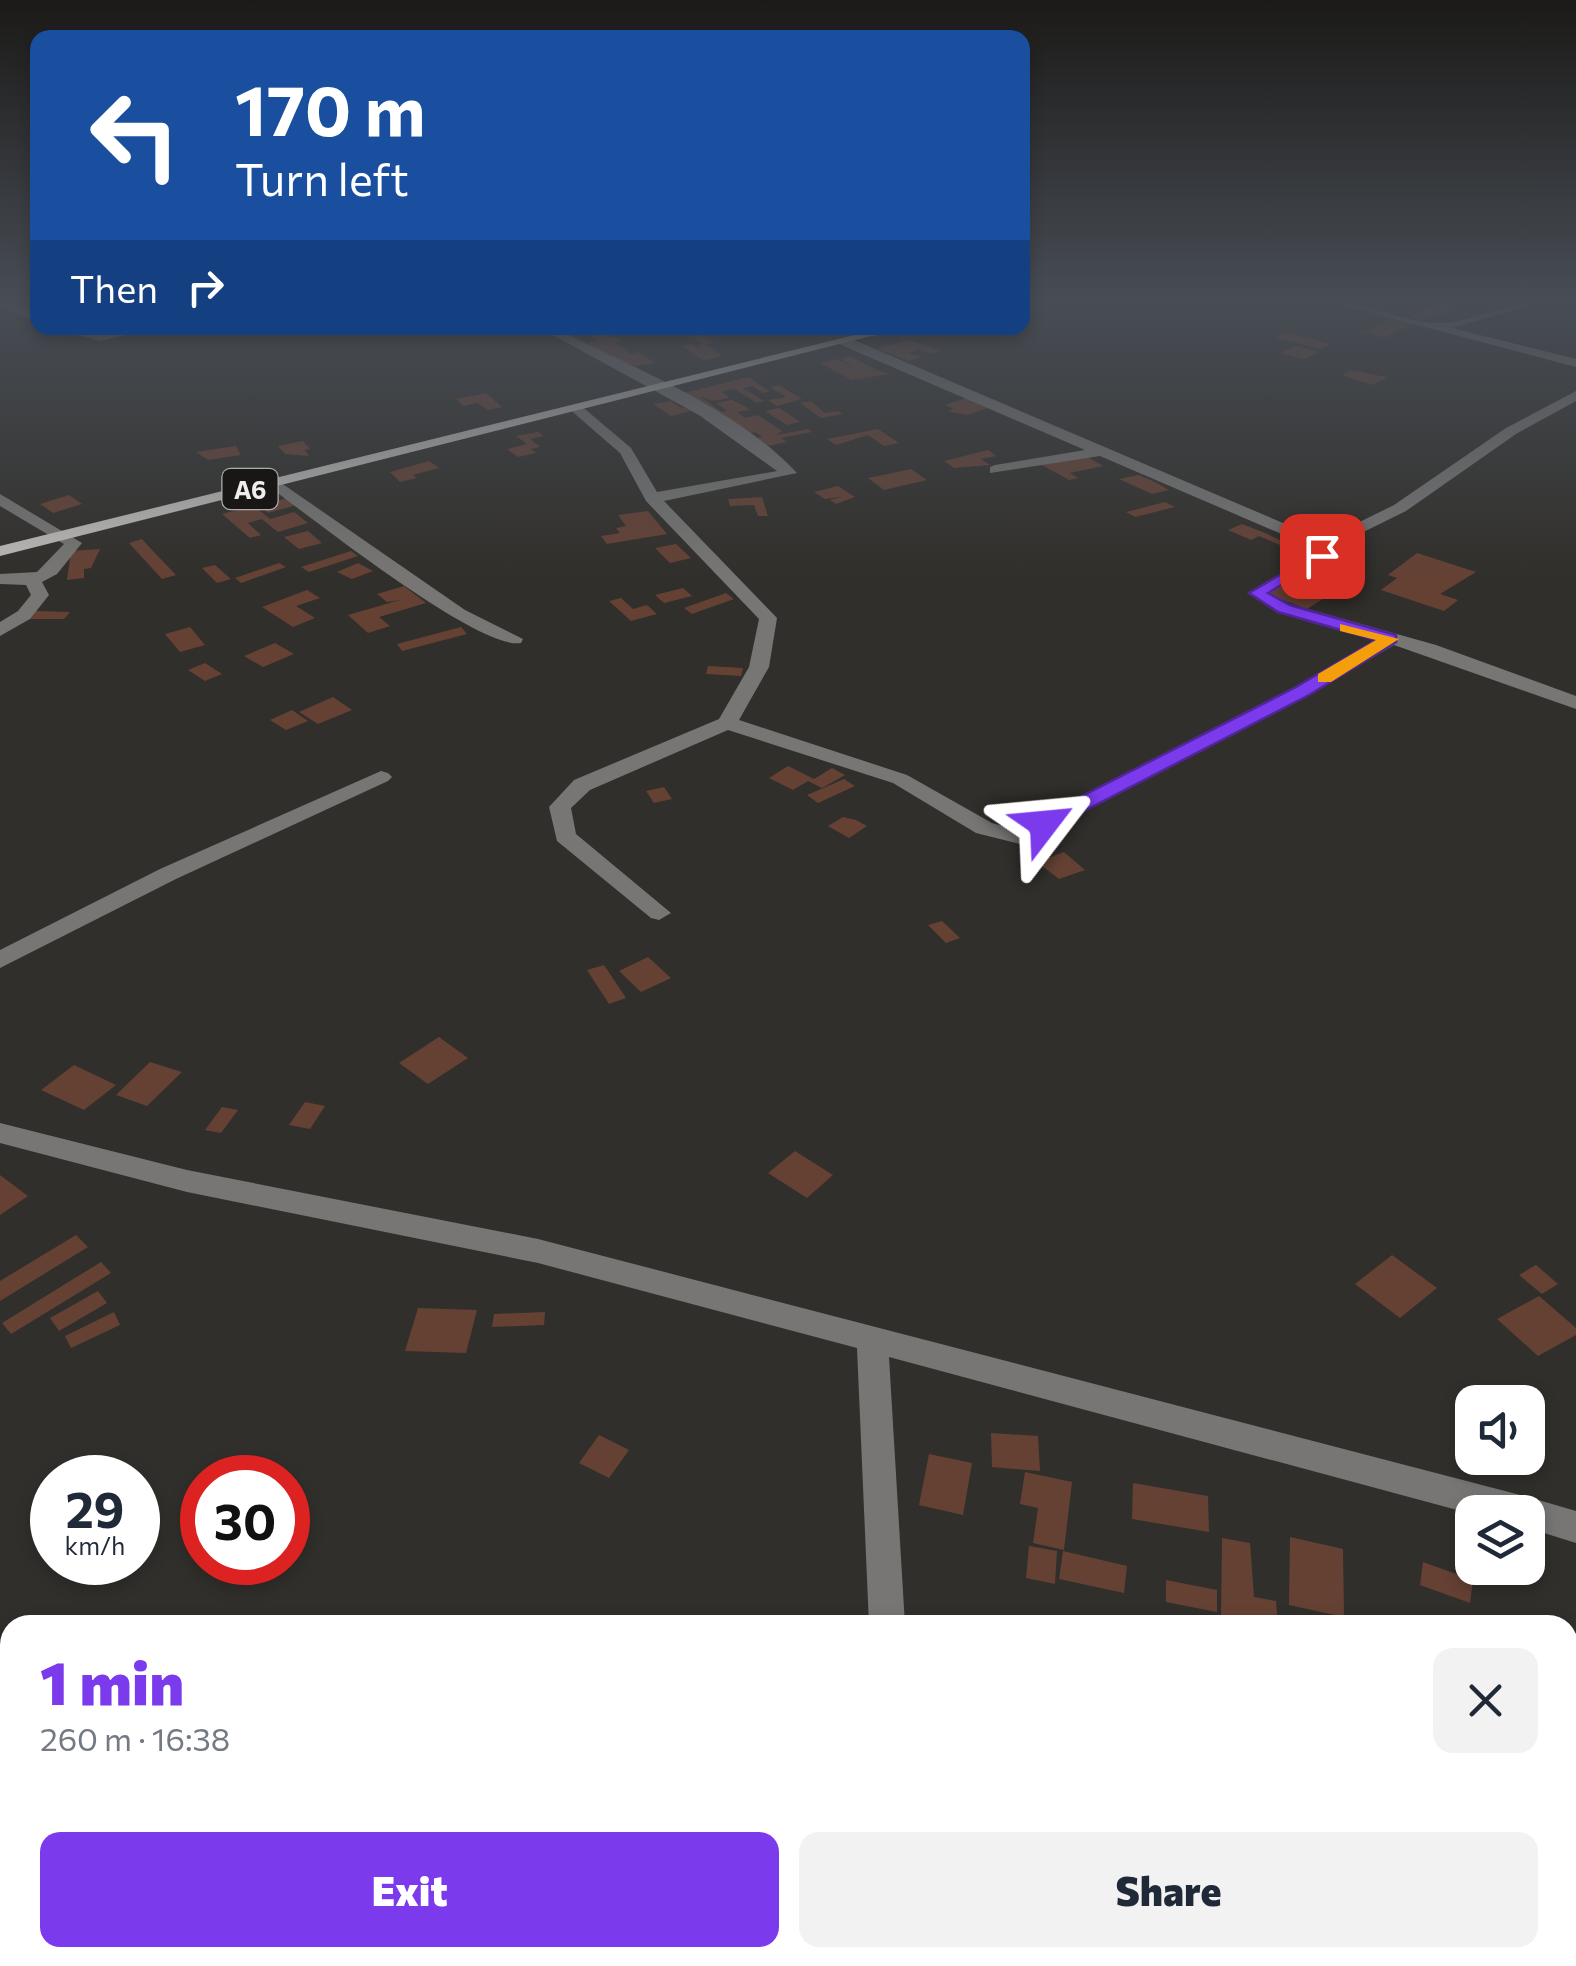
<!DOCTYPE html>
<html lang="en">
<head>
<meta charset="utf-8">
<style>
	:root { --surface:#fff; --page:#f2f2f3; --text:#1f2937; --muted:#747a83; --accent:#7c3aed }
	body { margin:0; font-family:Commissioner,sans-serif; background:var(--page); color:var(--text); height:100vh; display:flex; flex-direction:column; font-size:38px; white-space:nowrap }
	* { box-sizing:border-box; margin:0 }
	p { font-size:32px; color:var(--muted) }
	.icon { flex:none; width:55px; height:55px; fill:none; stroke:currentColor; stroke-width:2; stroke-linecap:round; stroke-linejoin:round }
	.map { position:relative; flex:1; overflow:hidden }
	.side { position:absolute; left:0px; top:1615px; width:1578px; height:352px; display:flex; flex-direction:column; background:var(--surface); border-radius:30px 30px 0 0; box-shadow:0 5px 15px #0003 }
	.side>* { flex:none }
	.guide { position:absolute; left:30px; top:30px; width:1000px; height:305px; border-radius:20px; box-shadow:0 5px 15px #0003; background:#1a4fa0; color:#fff; overflow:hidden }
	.fabs { position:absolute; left:1455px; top:1385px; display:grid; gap:20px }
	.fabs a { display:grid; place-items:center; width:90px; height:90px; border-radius:20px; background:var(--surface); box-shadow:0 5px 15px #0003; font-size:50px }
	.speed { position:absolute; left:30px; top:1455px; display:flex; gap:20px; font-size:50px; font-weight:700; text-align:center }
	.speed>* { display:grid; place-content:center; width:130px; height:130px; border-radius:50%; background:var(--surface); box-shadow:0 5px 15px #0003; line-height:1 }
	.speed small { font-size:25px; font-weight:400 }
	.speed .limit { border:15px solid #d22; background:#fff; color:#111 }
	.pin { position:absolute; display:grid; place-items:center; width:85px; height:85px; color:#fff; margin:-42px; border-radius:20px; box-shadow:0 5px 15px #0006 }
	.me { position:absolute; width:110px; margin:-55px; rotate:61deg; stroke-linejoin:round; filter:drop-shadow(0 0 8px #0008) }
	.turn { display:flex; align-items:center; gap:35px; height:210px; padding:0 40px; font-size:45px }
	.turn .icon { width:130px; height:130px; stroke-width:2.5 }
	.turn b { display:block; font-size:70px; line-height:85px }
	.then { display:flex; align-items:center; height:95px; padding:0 40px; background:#0003; gap:20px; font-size:38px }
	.round { display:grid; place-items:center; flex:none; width:105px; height:105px; border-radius:20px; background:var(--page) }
	.head { display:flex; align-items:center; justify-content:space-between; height:170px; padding:0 40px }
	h1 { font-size:60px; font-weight:800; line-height:75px; color:var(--accent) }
	.cta { display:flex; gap:20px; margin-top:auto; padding:20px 40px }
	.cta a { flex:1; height:115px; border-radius:20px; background:var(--accent); color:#fff; font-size:40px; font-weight:800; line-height:115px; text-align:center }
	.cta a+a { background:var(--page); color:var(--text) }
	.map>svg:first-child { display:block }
</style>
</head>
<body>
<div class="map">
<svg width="1576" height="1966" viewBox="0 0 1576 1966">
	<rect width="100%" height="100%" fill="#312f2b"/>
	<path fill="#654134" d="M1444,303H1459L1448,307L1455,309L1425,320L1409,317Z
		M1393,318L1414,324L1384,337L1363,332Z
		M1286,332L1330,344L1320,349L1275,337Z
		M604,334L623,341L615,343L631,354L639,352L655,363L636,366L623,363L587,343L597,341L591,336Z
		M703,335L714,343L705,344L722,356L704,360L682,346L692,344L706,353L697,345L703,344L693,337Z
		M908,340L941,351L931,354L918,349L908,353L921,357L909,361L877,349Z
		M1296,346L1319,352L1304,359L1280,353Z
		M851,356L872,368L888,374L852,380L820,363L837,359L859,371L841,359Z
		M1351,370L1370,374L1388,377L1372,385L1342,375Z
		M748,377L770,391L763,393L752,386L743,388L764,401L757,403L734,389L722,392L730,398L712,401L700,396L722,412L727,411L716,403L732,400L746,407L750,410L737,412L746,418L758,415L782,431L776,435L808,429L812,432L781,438L787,442L768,446L757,438L763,437L755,432L746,434L680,394Z
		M779,385L802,399L777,406L768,400L786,397L770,387Z
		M486,393L502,407L488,410L477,403L463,406L456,399Z
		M970,397L977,400L963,404L973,402L988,408L967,415L948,411L954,409L945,405Z
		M671,401L680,407L694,410L671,416L653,404Z
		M811,401L825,413L838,411L843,414L821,418L800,403Z
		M779,408L790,415L800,422L787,425L765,411Z
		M878,429L899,443L884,446L868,435L836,445L827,439Z
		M538,432L544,436L530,439L540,447L531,449L536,453L518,457L507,449L527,444L516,436Z
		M303,441L310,449L305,450L309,456L285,454L278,446Z
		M236,446L241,455L208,460L196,452Z
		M988,450L996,456L981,459L990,465L954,468L944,461Z
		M1086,456L1103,466L1070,473L1078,478L1069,480L1042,465Z
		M429,461L439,468L413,475L417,478L400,482L390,472Z
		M911,469L927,480L884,490L868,478Z
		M1139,475L1155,482L1169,490L1152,494L1119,479Z
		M838,486L855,497L836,504L830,500L842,497L825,499L814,492Z
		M69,495L82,504L53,513L40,504Z
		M290,497L300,504L268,513L259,506Z
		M762,497L768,516H758L754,505L730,506L728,499Z
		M1165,502L1175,507L1135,517L1126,512Z
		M254,506L270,519L294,512L308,523L278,532L262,519L248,523L261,535L250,538L222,514Z
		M648,511L667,534L607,544L601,536L620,533L616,528L626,526L618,515Z
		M1242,524L1265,533L1286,543L1280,545L1259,536L1251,540L1228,530Z
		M308,531L322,543L299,549L284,537Z
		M142,539L152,550L176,575L162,579L129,543Z
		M676,544L691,558L670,563L655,548Z
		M100,549L91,568L84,569V578L67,580L71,551Z
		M1304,549L1317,554L1292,565L1279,560Z
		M351,551L358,556L309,572L301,567Z
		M1417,553L1476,572L1440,594L1458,600L1444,611L1381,590L1397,578L1388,575Z
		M279,563L286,567L241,583L235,578Z
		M358,563L373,571L352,579L337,572Z
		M215,565L231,579L217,583L202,568Z
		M1301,571L1344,586L1307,609L1263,592Z
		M404,586L426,603L379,617L390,626L368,633L348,615L400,600L387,602L377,594Z
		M683,588L692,596L664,603L655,595Z
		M307,590L320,598L296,606L315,618L293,627L262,607Z
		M726,593L734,599L692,614L684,608Z
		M621,598L633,609L647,605L657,614L631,621L609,601Z
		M36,611L70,612L64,619H30Z
		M190,627L205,645L180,652L165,634Z
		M461,627L467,634L402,651L397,644Z
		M275,643L294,654L263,667L244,656Z
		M205,663L222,674L205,681L188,670Z
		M708,666L743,668L741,676L706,674Z
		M333,697L352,710L318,724L299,712Z
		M292,710L308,721L286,730L270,720Z
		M788,766L814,779L832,768L845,775L822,788L808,781L793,790L769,778Z
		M844,779L855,786L818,803L807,795Z
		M664,787L672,799L654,803L646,791Z
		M843,817L856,820L867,826L849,838L828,826Z
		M1064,852L1085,870L1059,879L1037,862Z
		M942,921L960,938L946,943L928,925Z
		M648,957L671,978L641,992L619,971Z
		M604,965L626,998L609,1004L587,970Z
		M439,1037L468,1058L428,1084L399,1063Z
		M150,1062L182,1072L147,1106L116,1095Z
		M74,1065L116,1085L84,1110L41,1090Z
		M305,1102L325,1106L310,1129L289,1125Z
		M222,1107L238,1110L221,1133L205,1130Z
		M795,1151L833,1175L807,1198L768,1173Z
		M0,1175L28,1196L0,1215Z
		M76,1235L88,1247L0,1301V1281Z
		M1392,1255L1437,1288L1400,1318L1355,1284Z
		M101,1262L111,1273L11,1334L2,1323Z
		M1536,1265L1558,1284L1542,1294L1519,1275Z
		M98,1291L107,1303L59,1331L50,1318Z
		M1539,1296L1576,1328V1335L1538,1356L1497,1319Z
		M418,1308L477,1310L466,1353L405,1351Z
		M114,1312L120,1325L71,1348L65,1336Z
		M545,1312L544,1325L492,1327L494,1314Z
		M991,1433L1038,1436L1040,1471L992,1467Z
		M599,1435L629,1450L609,1478L579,1463Z
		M929,1454L972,1463L963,1515L919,1505Z
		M1025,1472L1072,1482L1064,1550L1033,1543L1038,1508L1020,1504Z
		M1133,1483L1208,1496L1209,1532L1132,1519Z
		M1290,1537L1343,1549L1344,1617L1289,1605Z
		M1222,1538L1250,1543L1254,1597L1276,1601L1278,1625L1221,1619Z
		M1029,1546L1057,1551L1055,1584L1026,1578Z
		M1063,1551L1127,1566L1124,1593L1059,1579Z
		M1423,1562L1473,1580L1470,1603L1420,1585Z
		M1166,1580L1217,1590V1612L1166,1602Z
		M438,1958H500L483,1966H441Z"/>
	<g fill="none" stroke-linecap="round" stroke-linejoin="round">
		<path fill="#777674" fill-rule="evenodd" d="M0,303H11L38,313V322L0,307Z
			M1334,303C1369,302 1401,322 1436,323C1464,325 1503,303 1537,303L1452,328L1576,359V367Z
			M53,328L100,333L155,328L100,341Z
			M540,328H555C632,367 738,409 797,473L664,501L777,618L769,667L739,720L907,775L992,823L1017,830L1295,687L1376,640L1278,612L1248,593L1314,554V548L1100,456L990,473V467L995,465L1085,450L839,344V338H849L1323,540L1394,505L1506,428L1576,391V401L1516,434L1406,511L1331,548L1328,560L1270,593L1290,604L1436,645L1576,696V709L1394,645L1309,695L1020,844L976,833L893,783L728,730L590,790L571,808L576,834L671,913L659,920L651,918L557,841L549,807L574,780L719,719L749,667L759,619L646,501L620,453L567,407L579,404L631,448L657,492L777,471L699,415Z
			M853,328H871L881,333L875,337Z
			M274,478L465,610L523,639L521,643C479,651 310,516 268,486L266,483Z
			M0,494L82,543L57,574L42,582L49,595L30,619L0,636V622L18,611L31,595L26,585L0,584V574L37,572L64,544L0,506Z
			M381,771L388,773L392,777L388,781L176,879L0,968V950L160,869Z
			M0,1123L187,1170L538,1239L1528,1497L1576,1511V1543L1528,1528V1512L1472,1514L889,1357L905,1625H869L857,1348L538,1263L187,1192L0,1143Z
			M855,1958H898L899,1966H855Z"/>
		<path fill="#bebcb9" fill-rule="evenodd" d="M883,328H903L0,556V546Z"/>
	</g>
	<linearGradient id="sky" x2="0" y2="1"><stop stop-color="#1b1a18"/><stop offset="0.52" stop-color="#484d55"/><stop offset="1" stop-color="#484d55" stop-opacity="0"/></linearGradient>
	<rect width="1576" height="578" fill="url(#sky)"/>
	<path fill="#7c3aed" stroke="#51269a" stroke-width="2.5" d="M1317,553L1330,556L1268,593L1290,605L1396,635V642L1309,695L1051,828H1037V819L1296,687L1376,640L1278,612L1249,593Z"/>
	<path fill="#f59e0b" d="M1340,624L1399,639L1331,682H1318V674L1376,640L1340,631Z"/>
	<g text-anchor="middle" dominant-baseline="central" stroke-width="10" stroke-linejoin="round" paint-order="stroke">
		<rect fill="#181715" stroke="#aeaeac" stroke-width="2.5" x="222.5" y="469" width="55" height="40" rx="8"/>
		<g font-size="25" font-weight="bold" fill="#efeeec">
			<text x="250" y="489">A6</text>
		</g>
	</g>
</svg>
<div class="fabs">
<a><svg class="icon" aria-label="sound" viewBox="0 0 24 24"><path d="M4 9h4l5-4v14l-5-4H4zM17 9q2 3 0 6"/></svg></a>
<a><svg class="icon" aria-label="layers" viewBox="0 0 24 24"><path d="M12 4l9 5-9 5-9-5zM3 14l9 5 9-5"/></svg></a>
</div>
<div class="speed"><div>29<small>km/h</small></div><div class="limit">30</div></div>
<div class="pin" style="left:1322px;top:556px;background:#d93025"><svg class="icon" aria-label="arrive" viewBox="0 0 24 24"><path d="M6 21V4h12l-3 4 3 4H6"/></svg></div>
<svg class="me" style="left:1044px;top:824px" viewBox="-20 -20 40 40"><path d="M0-17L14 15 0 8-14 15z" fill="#7c3aed" stroke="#fff" stroke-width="4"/></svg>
<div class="guide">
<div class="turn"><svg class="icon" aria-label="left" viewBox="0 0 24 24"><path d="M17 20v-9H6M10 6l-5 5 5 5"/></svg><div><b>170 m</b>Turn left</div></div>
<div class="then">Then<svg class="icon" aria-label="right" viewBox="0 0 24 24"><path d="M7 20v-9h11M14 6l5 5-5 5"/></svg></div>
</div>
<section class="side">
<div class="head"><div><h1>1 min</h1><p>260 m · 16:38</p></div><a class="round"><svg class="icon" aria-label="close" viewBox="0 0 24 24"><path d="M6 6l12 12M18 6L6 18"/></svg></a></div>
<div class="cta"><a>Exit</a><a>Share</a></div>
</section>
</div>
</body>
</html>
